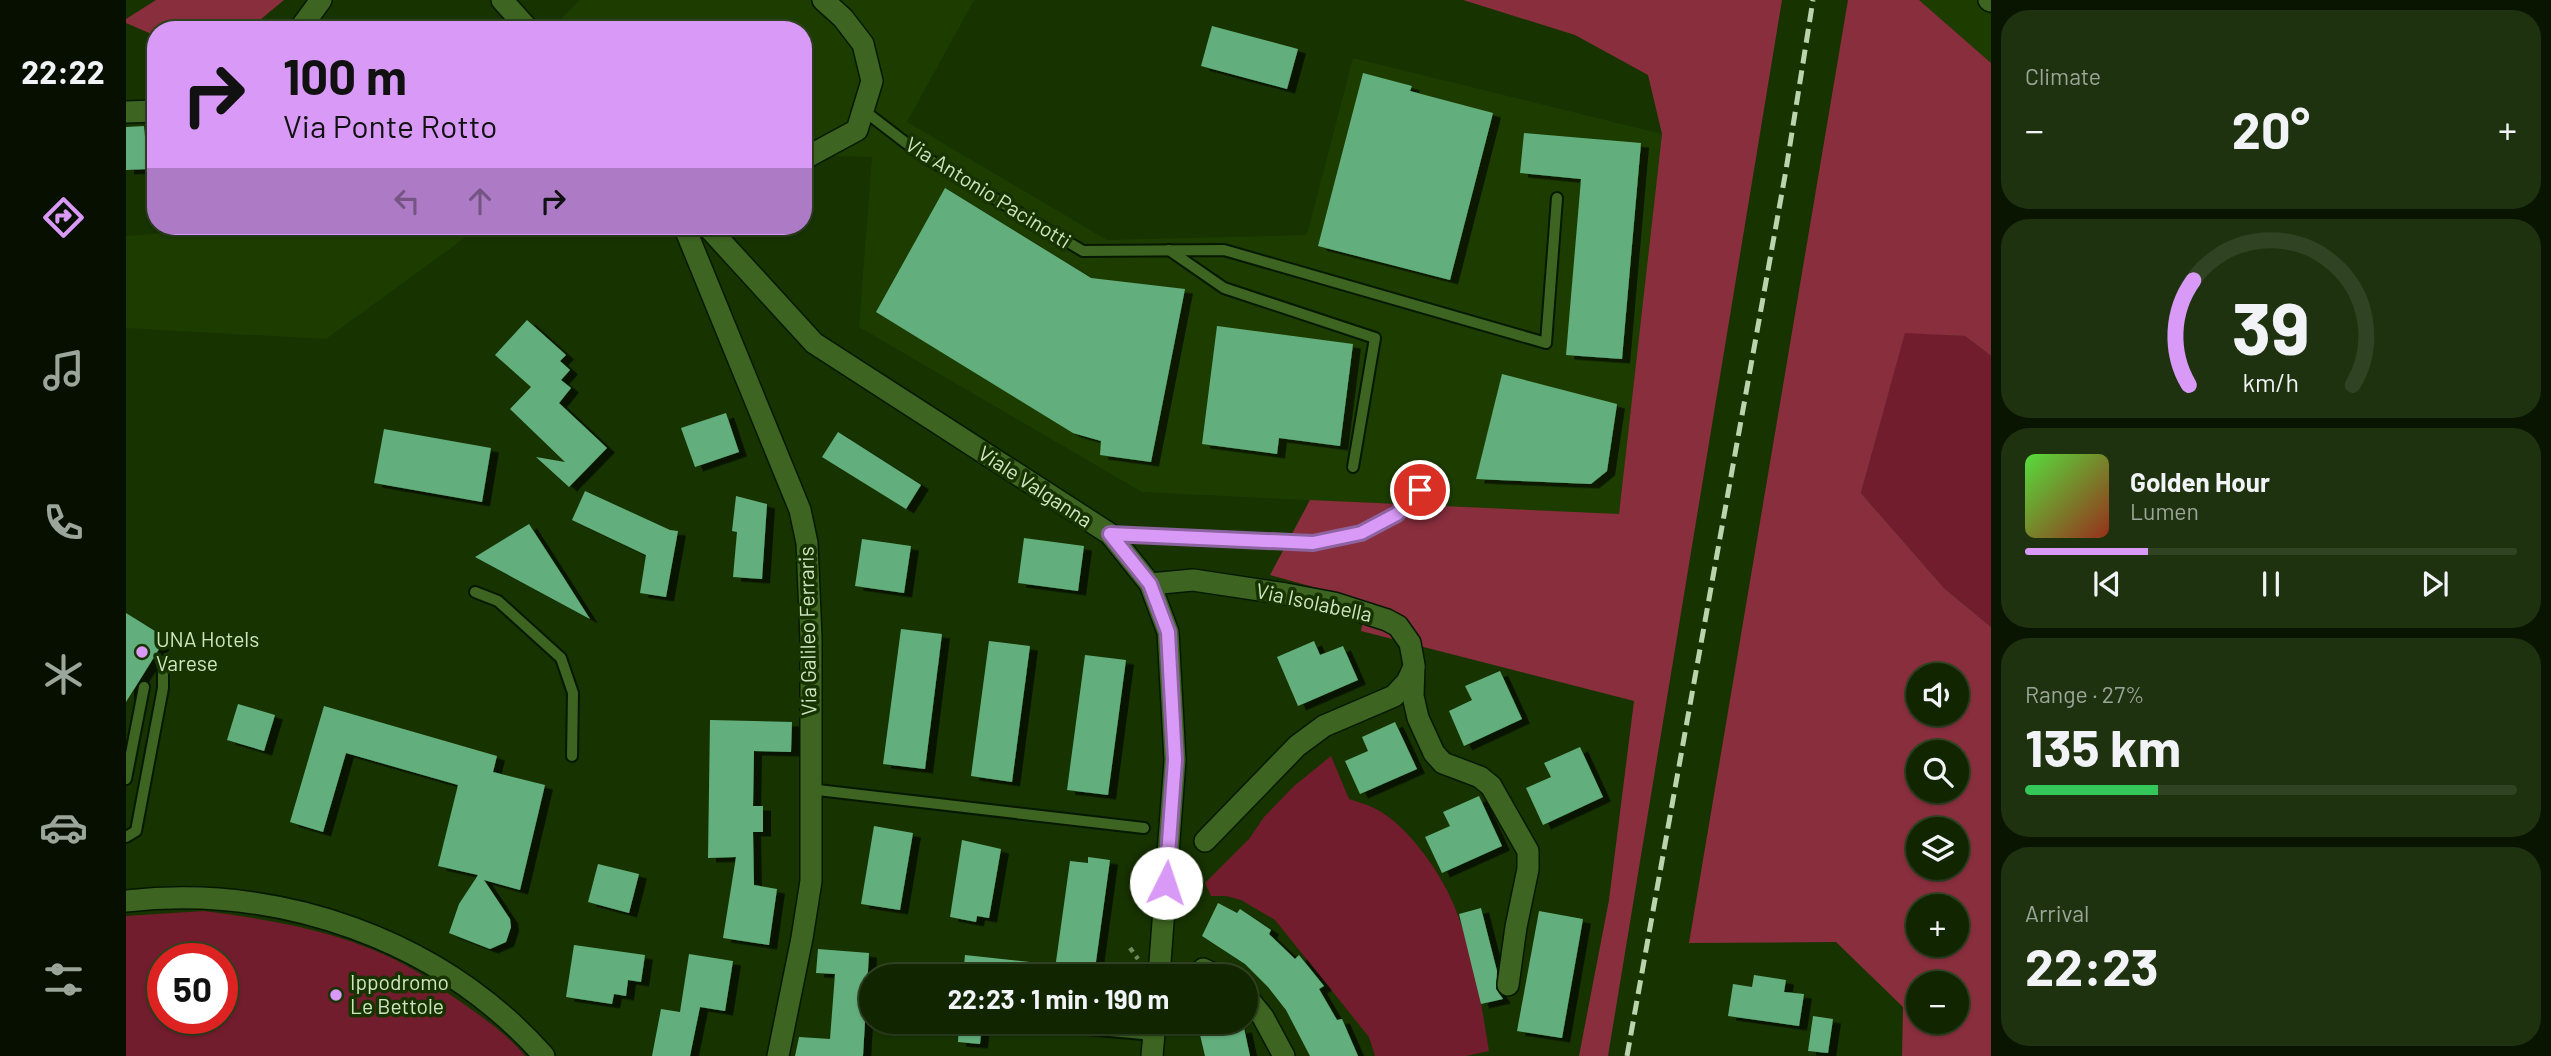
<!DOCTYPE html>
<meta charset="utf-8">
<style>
:root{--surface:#112600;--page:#1e320f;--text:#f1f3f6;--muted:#9ca599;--line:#304322;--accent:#d99af7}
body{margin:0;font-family:Barlow,sans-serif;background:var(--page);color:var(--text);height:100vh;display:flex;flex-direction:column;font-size:26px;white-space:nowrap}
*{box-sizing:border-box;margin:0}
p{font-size:23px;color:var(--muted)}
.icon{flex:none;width:38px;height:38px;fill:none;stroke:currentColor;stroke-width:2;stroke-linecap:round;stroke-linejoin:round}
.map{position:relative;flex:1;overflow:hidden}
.side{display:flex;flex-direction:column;gap:10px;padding:10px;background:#091500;width:560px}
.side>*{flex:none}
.banner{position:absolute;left:21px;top:21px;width:665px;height:214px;border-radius:28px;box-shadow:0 2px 5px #0004,0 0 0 2px var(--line);background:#d99af7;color:#111;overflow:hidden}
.buttons{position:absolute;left:1780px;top:663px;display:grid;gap:14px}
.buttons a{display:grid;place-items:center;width:63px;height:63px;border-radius:50%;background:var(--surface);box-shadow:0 2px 5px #0004,0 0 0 2px var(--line);font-size:35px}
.speed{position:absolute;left:21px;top:943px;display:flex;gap:14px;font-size:35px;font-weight:700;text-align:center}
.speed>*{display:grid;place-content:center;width:91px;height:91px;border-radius:50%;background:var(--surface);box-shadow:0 2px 5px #0004,0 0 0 2px var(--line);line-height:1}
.speed .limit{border:10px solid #d22;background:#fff;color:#111}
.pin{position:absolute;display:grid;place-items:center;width:60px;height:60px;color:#fff;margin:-30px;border:4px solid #fff;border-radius:50%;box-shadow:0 2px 7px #0007}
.me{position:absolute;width:77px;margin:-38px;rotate:4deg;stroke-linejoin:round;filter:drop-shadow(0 0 5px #0008)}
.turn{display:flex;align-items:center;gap:24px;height:147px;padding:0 21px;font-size:32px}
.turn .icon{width:91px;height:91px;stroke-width:2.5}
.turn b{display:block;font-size:49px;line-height:60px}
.lanes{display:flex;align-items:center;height:66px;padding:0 21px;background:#0003;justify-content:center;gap:35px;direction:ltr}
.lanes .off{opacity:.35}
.big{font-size:52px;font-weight:700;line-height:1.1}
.side .card{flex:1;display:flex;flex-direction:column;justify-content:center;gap:10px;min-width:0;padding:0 24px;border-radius:28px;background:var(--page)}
.side .dial{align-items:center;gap:0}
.dial svg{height:182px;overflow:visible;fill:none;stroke:var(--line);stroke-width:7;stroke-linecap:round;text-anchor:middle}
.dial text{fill:var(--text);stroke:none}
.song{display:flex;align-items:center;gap:21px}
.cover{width:84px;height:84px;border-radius:10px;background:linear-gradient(135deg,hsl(110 70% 55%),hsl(10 70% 35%))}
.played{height:7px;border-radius:4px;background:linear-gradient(90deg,var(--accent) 25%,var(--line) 25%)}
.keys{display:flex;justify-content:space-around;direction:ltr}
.heat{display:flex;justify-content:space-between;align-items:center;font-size:38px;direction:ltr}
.charge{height:10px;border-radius:5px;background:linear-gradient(90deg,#34c759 27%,var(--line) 0)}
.trip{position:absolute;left:733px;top:964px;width:399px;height:70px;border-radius:35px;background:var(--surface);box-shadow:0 2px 5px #0004,0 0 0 2px var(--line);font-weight:700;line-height:70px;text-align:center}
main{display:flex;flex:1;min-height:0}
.dock{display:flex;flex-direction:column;width:126px;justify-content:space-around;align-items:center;background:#070f00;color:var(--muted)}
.dock .icon{width:49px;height:49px}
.dock .current{color:var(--accent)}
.dock b{font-size:32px;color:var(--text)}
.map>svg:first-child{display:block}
.built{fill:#1d3d00}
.green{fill:#721d2d;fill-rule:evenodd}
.forest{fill:#882e3d;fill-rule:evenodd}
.building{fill:#62af7d;filter:url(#shadow)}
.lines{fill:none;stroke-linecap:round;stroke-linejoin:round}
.lane-casing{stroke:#061900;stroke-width:14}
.street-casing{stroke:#061900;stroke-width:24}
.secondary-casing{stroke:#061900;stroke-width:24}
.path{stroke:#6f895d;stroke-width:4.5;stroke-dasharray:5 5;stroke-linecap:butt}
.lane{stroke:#3d6420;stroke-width:10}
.street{stroke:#3d6420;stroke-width:21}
.secondary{stroke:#3d6420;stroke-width:21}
.rail{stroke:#bcd4ae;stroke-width:5;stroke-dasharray:14 7;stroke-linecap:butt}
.route-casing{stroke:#8d64a1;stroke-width:18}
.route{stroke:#d99af7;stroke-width:12}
.poi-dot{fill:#d99af7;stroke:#173300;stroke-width:2.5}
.labels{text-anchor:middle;stroke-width:7;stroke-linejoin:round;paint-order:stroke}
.street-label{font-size:21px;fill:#cfe6c2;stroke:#173300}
.poi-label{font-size:21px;fill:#cfe6c2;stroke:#173300;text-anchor:start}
</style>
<main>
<nav class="dock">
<b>22:22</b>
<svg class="icon current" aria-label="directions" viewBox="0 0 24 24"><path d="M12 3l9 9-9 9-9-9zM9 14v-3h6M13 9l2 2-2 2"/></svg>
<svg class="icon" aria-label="music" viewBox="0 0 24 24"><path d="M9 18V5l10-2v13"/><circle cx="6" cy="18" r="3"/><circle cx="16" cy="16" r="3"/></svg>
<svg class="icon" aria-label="phone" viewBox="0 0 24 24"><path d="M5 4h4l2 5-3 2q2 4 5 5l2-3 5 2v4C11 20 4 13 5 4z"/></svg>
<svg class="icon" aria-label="climate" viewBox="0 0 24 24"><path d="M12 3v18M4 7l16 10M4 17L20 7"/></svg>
<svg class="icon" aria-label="car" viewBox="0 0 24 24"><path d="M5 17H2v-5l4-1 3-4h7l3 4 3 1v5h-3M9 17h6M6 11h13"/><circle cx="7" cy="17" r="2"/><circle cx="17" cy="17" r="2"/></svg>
<svg class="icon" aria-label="filters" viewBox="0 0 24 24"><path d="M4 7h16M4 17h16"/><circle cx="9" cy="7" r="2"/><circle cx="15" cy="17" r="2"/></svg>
</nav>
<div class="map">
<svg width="1865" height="1056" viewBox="0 0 1865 1056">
<defs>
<filter id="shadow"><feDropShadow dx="8" dy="4.5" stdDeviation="0" flood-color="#0009"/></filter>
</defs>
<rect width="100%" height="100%" fill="#173300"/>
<g class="built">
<polygon points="454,0 848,0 781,122 981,240 1181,235 1227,58 1536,134 1493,515 1016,492 733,327 746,157 677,155 677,30 425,30"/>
<polygon points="1793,0 1865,0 1865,63"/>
<polygon points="63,226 355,226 200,339 0,328 0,236 63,231"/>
</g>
<g class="green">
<polygon points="1779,332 1839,336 1865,356 1865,627 1818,588 1735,493"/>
<path d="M1205,756L1223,799C1231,802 1240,804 1248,808C1285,826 1322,883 1334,921C1349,962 1356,1008 1363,1051L1340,1056H1249L1243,1037L1149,920L1115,900L1100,896H1085L1079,883L1123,839L1138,817L1168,786Z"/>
<path d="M78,911C155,921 232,934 298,976C309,983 318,991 329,998C353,1015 381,1033 399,1056H0V916ZM37,959H96V1018H37Z"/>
</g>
<g class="forest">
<polygon points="30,0 158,0 122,30 30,30 30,36 0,23 0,19"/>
<polygon points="1337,0 1656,0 1482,1056 1453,1056 1483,900 1508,701 1235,631 1241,602 1144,575 1184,500 1493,514 1536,134 1522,75 1449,35"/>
<path d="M1722,0H1793L1865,63V356L1839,336L1779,333L1735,493L1818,588L1865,627V1056H1776L1777,1007L1710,942L1563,943ZM1792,676H1830V714H1792ZM1792,752H1830V791H1792ZM1792,830H1830V868H1792ZM1792,906H1830V945H1792ZM1792,984H1830V1022H1792Z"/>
</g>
<g class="building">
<polygon points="1086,26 1172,49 1161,89 1075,66"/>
<polygon points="1237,73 1286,86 1284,91 1367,113 1324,280 1192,246"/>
<polygon points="18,126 22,169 0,170 0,127"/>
<polygon points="1398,133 1515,143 1496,359 1440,355 1455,179 1394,173"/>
<polygon points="819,188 965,278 1059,289 1025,462 974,455 975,441 947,433 750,312"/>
<polygon points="401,320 440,355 434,361 444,370 435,380 445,388 433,403 481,448 443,487 410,457 439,462 384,409 405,387 369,355"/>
<polygon points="1091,326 1227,344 1214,446 1153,438 1151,454 1076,444"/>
<polygon points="1376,374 1491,404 1481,471 1465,484 1350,479"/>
<polygon points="600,413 613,452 569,467 555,428"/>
<polygon points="258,429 365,448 356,502 248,483"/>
<polygon points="712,432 795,485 780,509 696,457"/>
<polygon points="459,491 544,530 552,531 540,597 514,593 520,555 446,520"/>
<polygon points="610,496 641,504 636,579 607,577 611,532 606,531"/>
<polygon points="403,524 436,575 464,619 349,557"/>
<polygon points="898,538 958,546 952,591 892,583"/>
<polygon points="736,539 785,546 778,593 729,586"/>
<polygon points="0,613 40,638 0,702"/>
<polygon points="775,629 816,634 799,769 757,764"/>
<polygon points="863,641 904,646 886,782 845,776"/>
<polygon points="1188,641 1194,655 1217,646 1232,680 1172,706 1151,657"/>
<polygon points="959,655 1000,660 982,795 941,790"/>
<polygon points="1374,671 1396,719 1338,746 1323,711 1346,700 1339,686"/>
<polygon points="112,704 149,715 138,751 101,740"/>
<polygon points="198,706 371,756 367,772 419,785 394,890 358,880 384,919 385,927 380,942 364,949 323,933 333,904 352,875 312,866 332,785 220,753 197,832 164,822"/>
<polygon points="584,720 666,722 665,752 628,751 627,806 637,806 637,832 627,832 628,885 651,889 643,945 597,938 610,857 582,858"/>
<polygon points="1269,722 1291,769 1234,794 1219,761 1242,751 1236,737"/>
<polygon points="1454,747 1477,797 1417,825 1400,788 1425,777 1418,763"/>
<polygon points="1353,796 1376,846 1316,873 1299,837 1324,826 1317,812"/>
<polygon points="748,826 787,833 774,910 735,904"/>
<polygon points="836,840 875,849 863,918 851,916 850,922 824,917"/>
<polygon points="962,857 984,860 968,976 928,976 944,861 962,863"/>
<polygon points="472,864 513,874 503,913 462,902"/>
<polygon points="1092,903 1111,913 1114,909 1145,930 1143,934 1169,959 1173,955 1198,986 1193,989 1211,1020 1216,1019 1232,1056 1184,1056 1160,1010 1142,987 1119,964 1076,936"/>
<polygon points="1355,908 1371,971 1370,989 1377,999 1355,1004 1333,914"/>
<polygon points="1413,911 1457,919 1436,1038 1391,1031"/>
<polygon points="448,945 519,955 515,982 502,980 500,996 488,994 486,1004 440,997"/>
<polygon points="692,949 743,953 737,1056 669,1056 673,1037 704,1039 709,974 690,973"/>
<polygon points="563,954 607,961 599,1011 574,1007 564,1056 526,1056 535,1009 554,1012"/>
<polygon points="839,955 913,963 912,976 837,976"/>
<polygon points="1628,975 1660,980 1658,992 1678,994 1673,1026 1602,1016 1607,984 1626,987"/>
<polygon points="1687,1016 1707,1019 1702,1053 1682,1051"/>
<polygon points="833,1022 856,1022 854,1044 832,1042"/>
<polygon points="1071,1022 1111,1022 1112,1029 1118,1028 1124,1056 1079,1056"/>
</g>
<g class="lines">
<defs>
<g id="lane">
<polyline points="737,110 797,156 957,251 1098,250 1420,343 1431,198"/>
<polyline points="1043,250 1098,288 1249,338 1227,467"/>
<polyline points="986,534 1187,543 1235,533 1271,514 1294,490"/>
<polyline points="349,592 372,601 435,658 447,693 446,756"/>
<polyline points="0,779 18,687"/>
<polyline points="683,789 1018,828"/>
<polyline points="0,837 10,831 37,688 37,661"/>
<polyline points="928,1026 1028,1035"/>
</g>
<g id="street">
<polyline points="1863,0 1865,1"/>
<polyline points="173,30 195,0"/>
<polyline points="0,112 30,111"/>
<polyline points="677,157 683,156 731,130 746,81 737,44 717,18 697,0"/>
<polyline points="558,226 674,510 681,543 685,638 685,881 676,938 652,1056"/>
<polyline points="1024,584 1067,580 1160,594 1208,603 1261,620 1272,626 1284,643 1288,665 1287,696 1292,718 1308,753 1317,763 1354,777 1365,786 1402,851 1402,869 1390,927 1382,985"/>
<polyline points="1079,841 1171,746 1198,726 1268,696 1281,682 1288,667"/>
<path d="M0,901C154,884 314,939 418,1056"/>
<polyline points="1077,969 1092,976"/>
<polyline points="1120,996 1137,1017 1158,1056"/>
</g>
<g id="secondary">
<polyline points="376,0 403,30"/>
<polyline points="581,226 688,343 984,534 1024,584 1042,632 1049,760 1033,976"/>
<polyline points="1026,1056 1029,1022"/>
</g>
</defs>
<use href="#lane" class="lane-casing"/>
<use href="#street" class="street-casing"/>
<use href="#secondary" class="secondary-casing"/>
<polyline class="path" points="1004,948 1012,959"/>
<use href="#lane" class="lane"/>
<use href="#street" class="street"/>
<use href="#secondary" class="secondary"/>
<polyline class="rail" points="1501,1056 1660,170 1687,0"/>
</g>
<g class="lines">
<defs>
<polyline id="route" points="1040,883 1049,760 1042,632 1024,584 984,534 1187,543 1235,533 1271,514 1294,490"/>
</defs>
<use href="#route" class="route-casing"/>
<use href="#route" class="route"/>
</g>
<g class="poi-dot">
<circle cx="16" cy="652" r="7"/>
<circle cx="210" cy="995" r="7"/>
</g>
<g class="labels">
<g class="street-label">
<text transform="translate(862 193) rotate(32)" y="7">Via Antonio Pacinotti</text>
<text transform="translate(909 487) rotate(33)" y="7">Viale Valganna</text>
<text transform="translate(1188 603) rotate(12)" y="7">Via Isolabella</text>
<text transform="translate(682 631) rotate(-91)" y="7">Via Galileo Ferraris</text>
</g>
<g class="poi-label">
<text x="30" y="647">UNA Hotels<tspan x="30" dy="24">Varese</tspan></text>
<text x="224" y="990">Ippodromo<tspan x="224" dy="24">Le Bettole</tspan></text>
</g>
</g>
</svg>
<div class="buttons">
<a><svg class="icon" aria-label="sound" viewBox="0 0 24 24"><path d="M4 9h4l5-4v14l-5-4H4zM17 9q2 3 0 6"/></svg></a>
<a><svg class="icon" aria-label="search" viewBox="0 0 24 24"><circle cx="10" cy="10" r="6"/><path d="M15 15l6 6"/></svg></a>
<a><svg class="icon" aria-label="layers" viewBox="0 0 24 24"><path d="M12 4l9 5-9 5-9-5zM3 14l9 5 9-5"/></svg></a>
<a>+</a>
<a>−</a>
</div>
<div class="speed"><div class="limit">50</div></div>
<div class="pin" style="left:1294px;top:490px;background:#d93025"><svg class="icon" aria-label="arrive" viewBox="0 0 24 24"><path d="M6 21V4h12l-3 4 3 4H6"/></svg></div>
<svg class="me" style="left:1040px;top:883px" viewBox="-20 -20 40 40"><circle r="19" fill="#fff"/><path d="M0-13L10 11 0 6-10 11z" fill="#d99af7"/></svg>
<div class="trip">22:23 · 1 min · 190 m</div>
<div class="banner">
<div class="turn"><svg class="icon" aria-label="right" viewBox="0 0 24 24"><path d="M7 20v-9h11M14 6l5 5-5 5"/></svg><div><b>100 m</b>Via Ponte Rotto</div></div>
<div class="lanes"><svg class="icon off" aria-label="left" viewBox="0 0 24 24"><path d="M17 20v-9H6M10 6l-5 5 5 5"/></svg><svg class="icon off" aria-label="ahead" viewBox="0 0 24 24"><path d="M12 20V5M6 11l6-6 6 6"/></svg><svg class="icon" aria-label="right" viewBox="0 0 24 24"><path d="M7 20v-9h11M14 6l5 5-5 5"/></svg></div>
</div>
</div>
<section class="side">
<div class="card"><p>Climate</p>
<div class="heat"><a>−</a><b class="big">20°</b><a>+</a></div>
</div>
<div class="card dial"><svg viewBox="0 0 100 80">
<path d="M14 69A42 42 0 1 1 86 69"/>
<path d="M14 69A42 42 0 0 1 16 23" stroke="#d99af7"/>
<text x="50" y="56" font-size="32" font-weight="700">39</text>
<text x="50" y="72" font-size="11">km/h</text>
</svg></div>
<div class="card">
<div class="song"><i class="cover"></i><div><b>Golden Hour</b><p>Lumen</p></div></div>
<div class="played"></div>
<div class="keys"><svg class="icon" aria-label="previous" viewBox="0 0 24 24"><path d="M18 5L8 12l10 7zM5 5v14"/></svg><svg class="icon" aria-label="pause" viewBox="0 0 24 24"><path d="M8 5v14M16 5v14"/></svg><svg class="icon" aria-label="next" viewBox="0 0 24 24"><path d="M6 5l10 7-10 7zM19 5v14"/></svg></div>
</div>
<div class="card"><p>Range · 27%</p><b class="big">135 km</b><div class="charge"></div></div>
<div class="card"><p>Arrival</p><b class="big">22:23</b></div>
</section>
</main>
